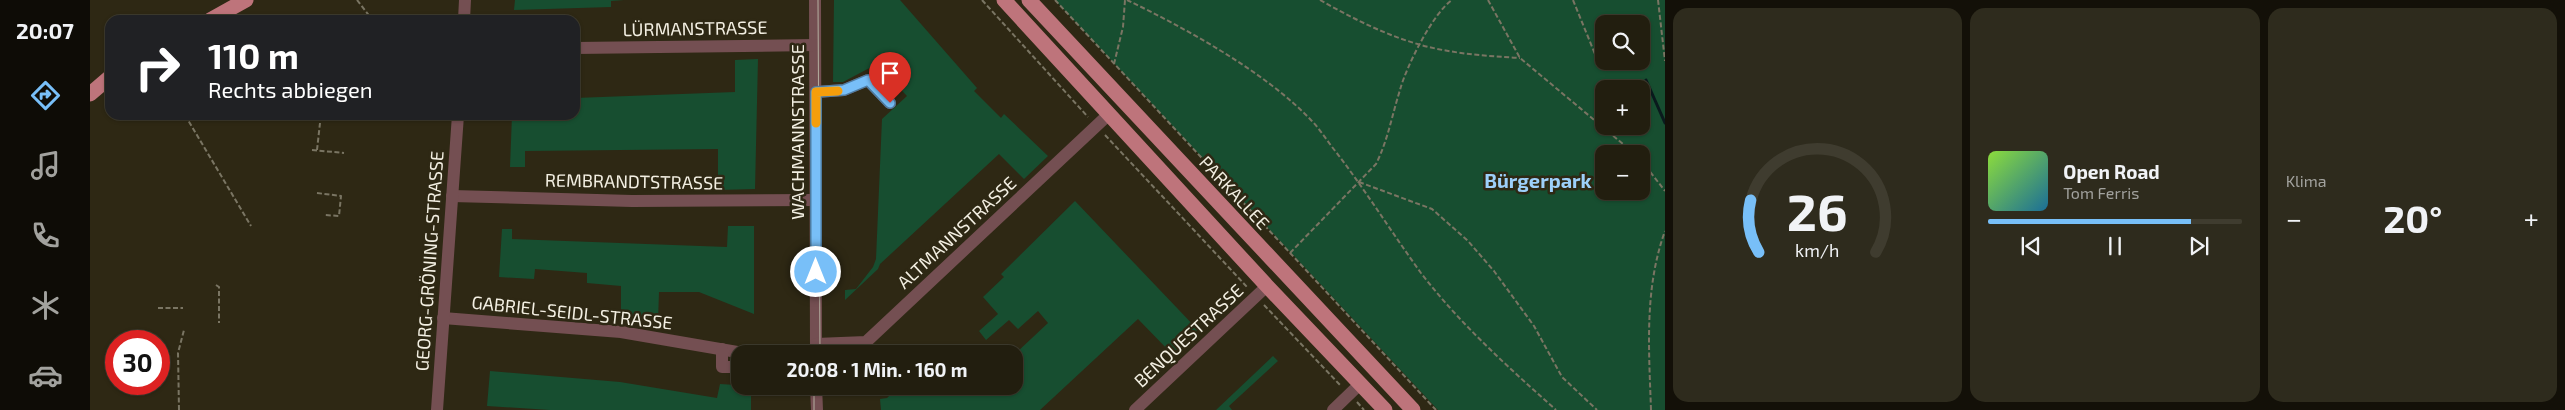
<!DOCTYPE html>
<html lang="de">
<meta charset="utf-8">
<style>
:root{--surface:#221e0f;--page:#2e2b1d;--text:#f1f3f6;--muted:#a2a29e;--line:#3f3c2f;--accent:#78bff8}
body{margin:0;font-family:"Exo 2",sans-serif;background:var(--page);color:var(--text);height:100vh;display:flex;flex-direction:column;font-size:19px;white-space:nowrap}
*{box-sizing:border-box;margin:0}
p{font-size:16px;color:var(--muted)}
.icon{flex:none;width:28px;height:28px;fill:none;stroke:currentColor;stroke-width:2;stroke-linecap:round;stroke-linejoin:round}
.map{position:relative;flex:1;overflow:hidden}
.panel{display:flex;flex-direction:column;gap:8px;padding:8px;background:#131008;width:900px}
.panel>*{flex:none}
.guide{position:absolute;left:15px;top:15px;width:475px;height:105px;border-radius:15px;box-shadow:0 1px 4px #0004,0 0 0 1px var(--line);background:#202124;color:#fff;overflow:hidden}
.fabs{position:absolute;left:1505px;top:15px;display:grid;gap:10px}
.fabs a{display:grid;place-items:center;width:55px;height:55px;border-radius:10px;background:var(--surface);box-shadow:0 1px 4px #0004,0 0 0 1px var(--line);font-size:25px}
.speed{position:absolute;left:15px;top:330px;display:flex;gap:10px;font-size:25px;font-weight:700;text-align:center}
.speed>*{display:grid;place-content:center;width:65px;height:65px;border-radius:50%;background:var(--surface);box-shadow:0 1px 4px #0004,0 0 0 1px var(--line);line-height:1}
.speed .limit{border:8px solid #d22;background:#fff;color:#111}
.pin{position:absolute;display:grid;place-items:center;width:42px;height:42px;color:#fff;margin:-51px -21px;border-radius:50% 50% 50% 0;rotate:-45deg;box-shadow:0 0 5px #0007}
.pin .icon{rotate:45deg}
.me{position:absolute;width:55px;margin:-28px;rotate:0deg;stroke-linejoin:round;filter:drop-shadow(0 0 4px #0008)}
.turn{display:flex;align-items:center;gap:18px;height:105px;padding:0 20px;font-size:22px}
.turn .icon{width:65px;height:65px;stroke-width:2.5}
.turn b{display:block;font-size:35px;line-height:42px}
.big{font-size:38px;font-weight:700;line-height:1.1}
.panel .card{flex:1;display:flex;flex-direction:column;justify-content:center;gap:8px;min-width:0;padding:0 18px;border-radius:15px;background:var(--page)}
.panel .dial{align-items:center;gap:0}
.dial svg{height:130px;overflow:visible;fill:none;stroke:var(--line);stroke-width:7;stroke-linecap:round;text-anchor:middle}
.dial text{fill:var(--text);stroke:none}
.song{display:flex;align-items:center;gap:15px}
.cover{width:60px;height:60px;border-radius:8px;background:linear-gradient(135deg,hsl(90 70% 55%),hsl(200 70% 35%))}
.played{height:5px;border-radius:2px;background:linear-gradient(90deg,var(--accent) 80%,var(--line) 80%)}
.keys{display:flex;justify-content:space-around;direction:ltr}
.heat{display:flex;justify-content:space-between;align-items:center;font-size:28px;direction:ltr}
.panel .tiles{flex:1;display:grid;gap:8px;grid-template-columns:repeat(3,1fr)}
.trip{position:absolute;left:641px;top:345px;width:292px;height:50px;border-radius:15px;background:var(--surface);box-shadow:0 1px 4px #0004,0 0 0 1px var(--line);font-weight:700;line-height:50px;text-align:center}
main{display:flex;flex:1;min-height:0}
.tab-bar{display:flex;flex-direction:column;width:90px;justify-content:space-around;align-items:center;background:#0e0c06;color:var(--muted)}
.tab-bar .icon{width:35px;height:35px}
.tab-bar .active{color:var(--accent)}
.tab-bar b{font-size:22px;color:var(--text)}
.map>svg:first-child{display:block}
.green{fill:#174e30;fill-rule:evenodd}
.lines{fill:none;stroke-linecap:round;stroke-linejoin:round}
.stream{stroke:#0a1a1d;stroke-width:3}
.path{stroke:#7a7563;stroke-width:2;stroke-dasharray:5 2.5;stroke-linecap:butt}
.minor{stroke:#744f52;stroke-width:12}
.major{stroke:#be747b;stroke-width:15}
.tram{stroke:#b5b0a1;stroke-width:1}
.route-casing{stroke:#4e7ca1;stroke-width:12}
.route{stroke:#78bff8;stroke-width:9}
.slow{stroke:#f59e0b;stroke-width:9}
.labels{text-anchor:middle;stroke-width:5;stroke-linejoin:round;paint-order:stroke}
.street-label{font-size:18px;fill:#f3efe2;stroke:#2e2814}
.quarter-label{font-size:20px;font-weight:bold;fill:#9dd0fa;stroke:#2e2814}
</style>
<main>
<nav class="tab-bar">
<b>20:07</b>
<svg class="icon active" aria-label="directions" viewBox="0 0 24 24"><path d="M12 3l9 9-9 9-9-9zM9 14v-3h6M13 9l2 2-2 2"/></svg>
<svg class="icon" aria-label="music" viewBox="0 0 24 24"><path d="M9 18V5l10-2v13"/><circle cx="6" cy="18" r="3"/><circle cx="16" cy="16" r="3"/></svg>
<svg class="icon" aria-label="phone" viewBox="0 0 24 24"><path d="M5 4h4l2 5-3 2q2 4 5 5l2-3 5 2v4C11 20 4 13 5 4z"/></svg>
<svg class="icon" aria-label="climate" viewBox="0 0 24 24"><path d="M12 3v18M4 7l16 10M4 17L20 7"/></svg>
<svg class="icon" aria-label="car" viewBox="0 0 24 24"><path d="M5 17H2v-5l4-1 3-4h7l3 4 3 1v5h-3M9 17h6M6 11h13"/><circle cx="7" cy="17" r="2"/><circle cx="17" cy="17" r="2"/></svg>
</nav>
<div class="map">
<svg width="1575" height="410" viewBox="0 0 1575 410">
<rect width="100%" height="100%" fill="#2e2814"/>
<g class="green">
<polygon points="425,0 664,0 534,0 521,1 521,7 424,10"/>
<polygon points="744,0 810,0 887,88 884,91 911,118 914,114 958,156 934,179 909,154 790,264 788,269 755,300 755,290 766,289 783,267 786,259 792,119 817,96 787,64 753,82 743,82"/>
<path d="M965,0H1575V410H1348ZM1514,24H1551V61H1514ZM1514,89H1551V126H1514ZM1514,154H1551V191H1514Z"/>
<polygon points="668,59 665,189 628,190 628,149 435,151 435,167 420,167 422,115 485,115 485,98 645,92 645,60"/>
<polygon points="985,201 1108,330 1082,354 1048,319 950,410 791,410 790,399 797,398 809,386 925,386 925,354 958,323 948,311 928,329 919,320 896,340 889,331 908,314 893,297 914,277 911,274"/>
<polygon points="638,226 664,226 664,314 609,292 569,292 568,321 531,321 531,286 497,283 497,273 445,269 444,279 409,277 412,229 422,229 422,239 637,247"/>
<polygon points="1183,356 1188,361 1139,406 1142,410 1126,410"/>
<polygon points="400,371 530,382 627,398 630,384 661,386 661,410 460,410 397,406"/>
</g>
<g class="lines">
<polyline class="stream" points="1556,80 1575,123"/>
<g class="path">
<polyline points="267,0 281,18"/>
<polyline points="892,0 998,117"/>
<polyline points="965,0 1346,410"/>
<path d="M1037,0C1095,28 1175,72 1220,119C1230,129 1237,141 1246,152C1276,191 1302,233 1331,273C1370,324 1418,367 1466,410"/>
<path d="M1230,0C1262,18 1295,35 1331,45C1364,54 1397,56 1430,58"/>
<polyline points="1398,0 1430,58 1545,154"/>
<polyline points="1483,0 1507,59"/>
<polyline points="1568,0 1575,61"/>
<polyline points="1024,64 1033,27 1035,0"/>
<polyline points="95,115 161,226"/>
<polyline points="1015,135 1158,288"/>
<polyline points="222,150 254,153"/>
<polyline points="227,150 230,123"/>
<polyline points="1551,160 1575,191"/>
<polyline points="1269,182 1342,209 1378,241 1404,271 1444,326 1472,377 1507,410"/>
<polyline points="227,193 251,196 249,216 235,215"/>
<path d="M1200,253L1286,164C1298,140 1302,115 1310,90C1316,67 1343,13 1362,0"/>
<polyline points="126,285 129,287 129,323"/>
<polyline points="1174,305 1251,386"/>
<polyline points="68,308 93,308"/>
<polyline points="1267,402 1274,410"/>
<polyline points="89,410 88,353 94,330"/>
<path d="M1561,410C1559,350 1554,289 1575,231"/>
</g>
<g class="minor">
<polyline points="725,0 726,350"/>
<polyline points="374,20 375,0"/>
<polyline points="485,48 725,45"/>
<polyline points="726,92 754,90 778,80 800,103"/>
<polyline points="362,196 542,201 726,200"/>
<polyline points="353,318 531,332 653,353 726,352"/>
<polyline points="726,344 776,342 1018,115"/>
<polyline points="632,349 632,367 650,367"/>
<polyline points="726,386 727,410"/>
<polyline points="347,410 368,115"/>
<polyline points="1045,410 1177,286"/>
<polyline points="1243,410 1270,384"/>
</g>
<g class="major">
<polyline points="914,0 1177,286 1295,410"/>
<polyline points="939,0 1323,410"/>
<polyline points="120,20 156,0"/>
<polyline points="0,94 20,77"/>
</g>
<g class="tram">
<polyline points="728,0 730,354"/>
<polyline points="724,386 724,410"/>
</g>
</g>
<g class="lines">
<defs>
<polyline id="route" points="726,272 726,92 754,90 778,80 800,103"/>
</defs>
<use href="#route" class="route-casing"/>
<use href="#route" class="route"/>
<polyline class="slow" points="726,123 726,92 748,91"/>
</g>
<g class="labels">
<g class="street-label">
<text transform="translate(605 29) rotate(-1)" y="6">LÜRMANSTRASSE</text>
<text transform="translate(708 132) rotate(-90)" y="6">WACHMANNSTRASSE</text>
<text transform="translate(544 182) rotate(1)" y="6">REMBRANDTSTRASSE</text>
<text transform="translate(1144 193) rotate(47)" y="6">PARKALLEE</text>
<text transform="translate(867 233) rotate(-43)" y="6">ALTMANNSTRASSE</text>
<text transform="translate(340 261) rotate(-86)" y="6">GEORG-GRÖNING-STRASSE</text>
<text transform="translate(482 313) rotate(6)" y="6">GABRIEL-SEIDL-STRASSE</text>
<text transform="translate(1099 336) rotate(-43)" y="6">BENQUESTRASSE</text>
</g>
<g class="quarter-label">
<text x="1448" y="188">Bürgerpark</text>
</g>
</g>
</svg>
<div class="fabs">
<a><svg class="icon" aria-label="search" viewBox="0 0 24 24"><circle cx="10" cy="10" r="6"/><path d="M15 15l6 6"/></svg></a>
<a>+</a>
<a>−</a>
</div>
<div class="speed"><div class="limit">30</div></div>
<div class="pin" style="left:800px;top:103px;background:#d93025"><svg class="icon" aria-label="arrive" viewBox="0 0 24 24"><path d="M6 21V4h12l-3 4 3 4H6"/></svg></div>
<svg class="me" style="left:726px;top:272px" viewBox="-20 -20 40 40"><circle r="17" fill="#78bff8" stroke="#fff" stroke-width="3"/><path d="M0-11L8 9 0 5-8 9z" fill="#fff"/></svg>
<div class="trip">20:08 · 1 Min. · 160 m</div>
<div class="guide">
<div class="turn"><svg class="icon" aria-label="right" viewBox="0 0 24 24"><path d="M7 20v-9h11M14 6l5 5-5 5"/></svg><div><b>110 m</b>Rechts abbiegen</div></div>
</div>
</div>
<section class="panel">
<div class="tiles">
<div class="card dial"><svg viewBox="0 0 100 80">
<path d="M14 69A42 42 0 1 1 86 69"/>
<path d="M14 69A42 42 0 0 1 9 37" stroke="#78bff8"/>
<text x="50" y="56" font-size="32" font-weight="700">26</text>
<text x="50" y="72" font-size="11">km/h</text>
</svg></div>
<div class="card">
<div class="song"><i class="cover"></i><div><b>Open Road</b><p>Tom Ferris</p></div></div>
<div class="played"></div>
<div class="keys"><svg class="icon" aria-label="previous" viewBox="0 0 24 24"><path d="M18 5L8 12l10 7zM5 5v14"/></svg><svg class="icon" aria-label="pause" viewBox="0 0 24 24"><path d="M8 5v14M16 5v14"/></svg><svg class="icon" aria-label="next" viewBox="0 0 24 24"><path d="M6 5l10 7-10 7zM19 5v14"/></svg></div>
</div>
<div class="card"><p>Klima</p>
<div class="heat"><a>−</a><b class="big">20°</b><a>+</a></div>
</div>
</div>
</section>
</main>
